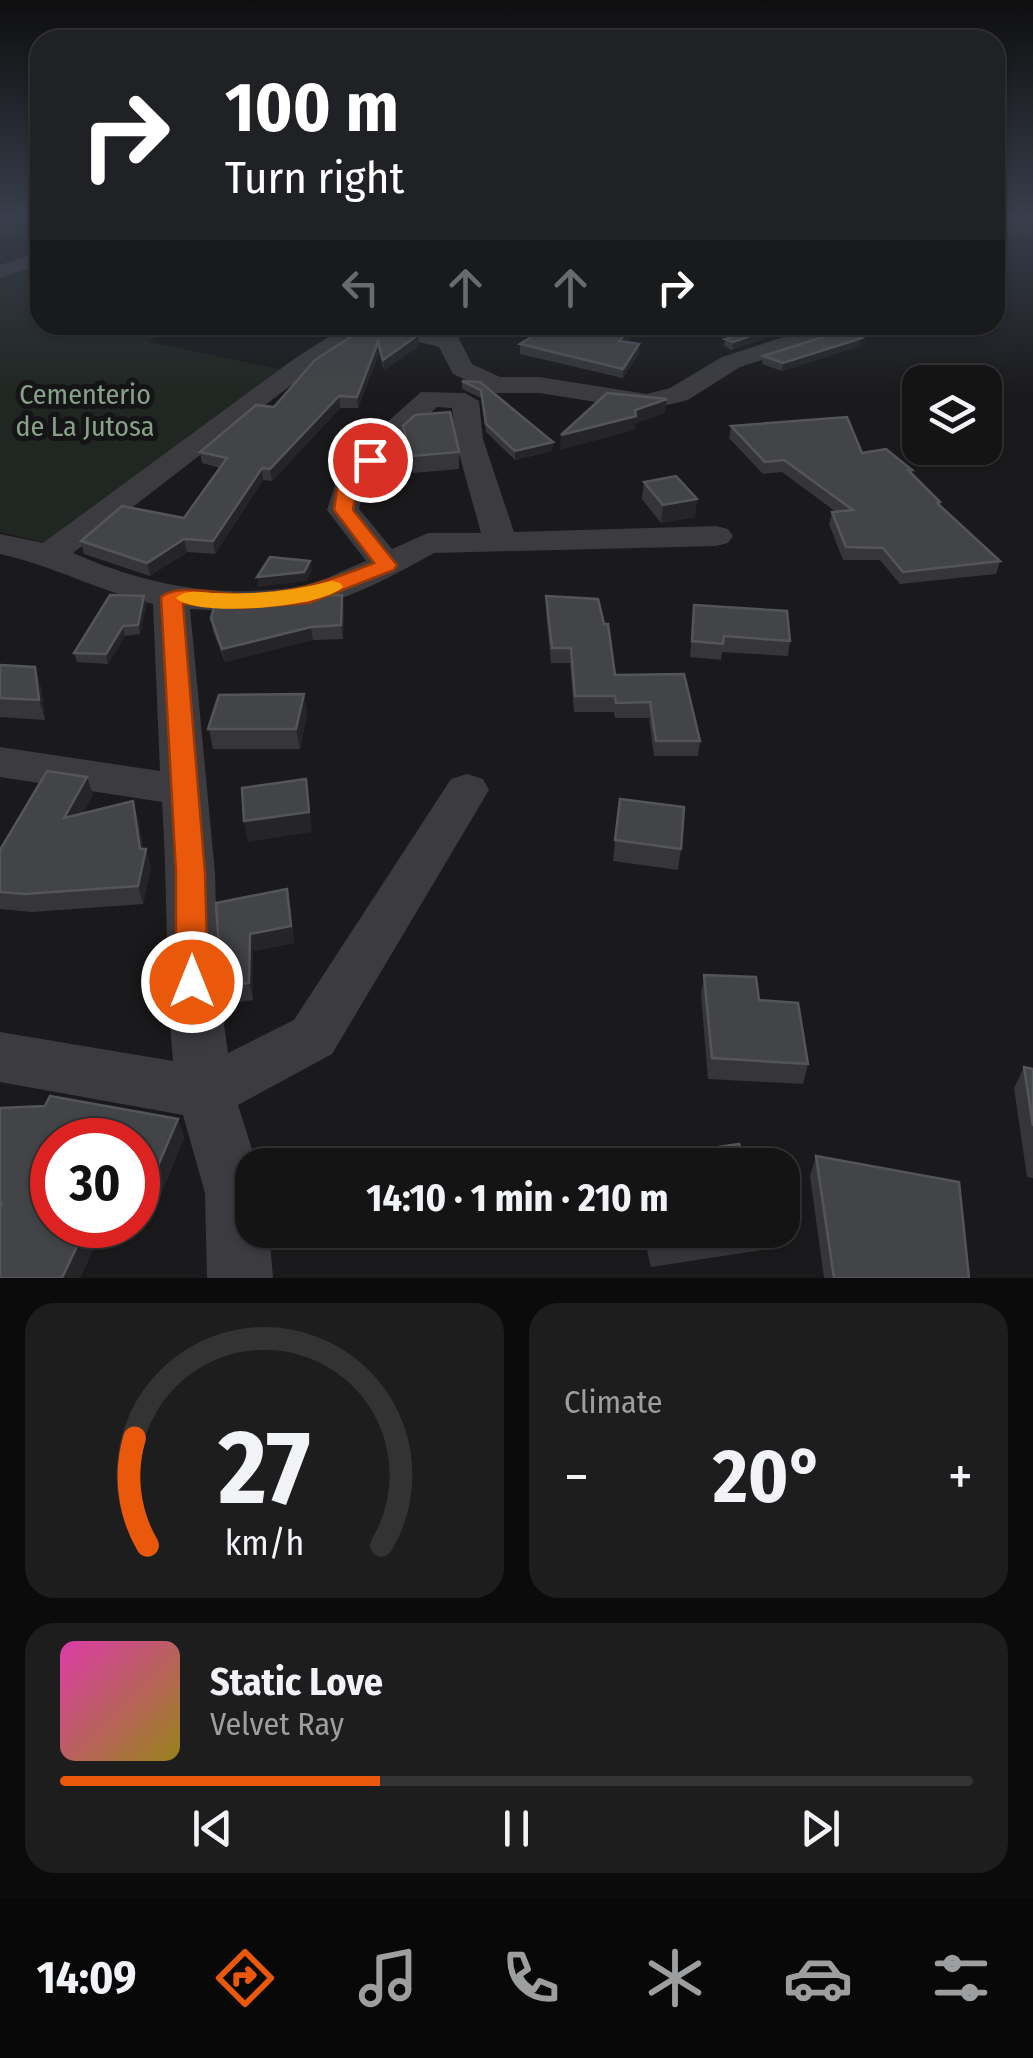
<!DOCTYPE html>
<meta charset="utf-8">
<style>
:root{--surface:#141415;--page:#1d1d1e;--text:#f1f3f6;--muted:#9d9ea0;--line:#333334;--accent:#ea580c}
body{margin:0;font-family:"Fira Sans Condensed",sans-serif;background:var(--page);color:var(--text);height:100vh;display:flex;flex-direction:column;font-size:38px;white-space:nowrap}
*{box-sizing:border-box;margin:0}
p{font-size:32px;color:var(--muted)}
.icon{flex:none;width:55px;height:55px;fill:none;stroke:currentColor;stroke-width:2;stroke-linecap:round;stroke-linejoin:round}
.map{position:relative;height:1278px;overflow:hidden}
.sheet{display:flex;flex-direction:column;gap:25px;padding:25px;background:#0b0b0c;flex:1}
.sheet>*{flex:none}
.banner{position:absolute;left:30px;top:30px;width:975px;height:305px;border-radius:30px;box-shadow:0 2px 8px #0004,0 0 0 2px var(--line);background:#202124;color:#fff;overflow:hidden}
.fabs{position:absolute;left:902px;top:365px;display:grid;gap:20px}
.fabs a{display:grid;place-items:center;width:100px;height:100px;border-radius:20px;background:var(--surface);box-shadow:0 2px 8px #0004,0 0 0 2px var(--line);font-size:50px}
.speed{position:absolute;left:30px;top:1118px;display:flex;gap:20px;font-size:50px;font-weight:700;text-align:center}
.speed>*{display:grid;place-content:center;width:130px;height:130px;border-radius:50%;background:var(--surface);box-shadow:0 2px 8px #0004,0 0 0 2px var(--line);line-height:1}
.speed .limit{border:15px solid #d22;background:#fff;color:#111}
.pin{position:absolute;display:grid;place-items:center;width:85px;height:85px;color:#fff;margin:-42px;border:5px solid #fff;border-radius:50%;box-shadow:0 2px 10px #0007}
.me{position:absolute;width:110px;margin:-55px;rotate:0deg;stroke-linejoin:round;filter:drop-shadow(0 0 8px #0008)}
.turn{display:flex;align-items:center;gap:35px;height:210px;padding:0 30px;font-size:45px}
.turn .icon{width:130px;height:130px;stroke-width:2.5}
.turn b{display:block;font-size:70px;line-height:85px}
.lanes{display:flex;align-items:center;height:95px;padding:0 30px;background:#0003;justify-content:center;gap:50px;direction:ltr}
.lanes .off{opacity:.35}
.big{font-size:75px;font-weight:700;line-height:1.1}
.sheet .card{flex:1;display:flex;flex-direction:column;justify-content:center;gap:15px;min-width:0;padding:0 35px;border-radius:30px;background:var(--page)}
.sheet .dial{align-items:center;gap:0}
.dial svg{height:260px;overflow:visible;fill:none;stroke:var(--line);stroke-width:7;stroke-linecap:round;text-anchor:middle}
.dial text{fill:var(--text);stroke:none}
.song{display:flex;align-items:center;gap:30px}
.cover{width:120px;height:120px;border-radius:15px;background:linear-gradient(135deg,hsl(320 70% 55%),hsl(50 70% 35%))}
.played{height:10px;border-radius:5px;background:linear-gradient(90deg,var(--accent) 35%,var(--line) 35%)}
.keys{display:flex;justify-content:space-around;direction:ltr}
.heat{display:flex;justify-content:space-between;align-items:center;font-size:55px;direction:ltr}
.sheet .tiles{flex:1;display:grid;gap:25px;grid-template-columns:1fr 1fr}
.card:last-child{grid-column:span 2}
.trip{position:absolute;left:235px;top:1148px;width:565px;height:100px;border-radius:30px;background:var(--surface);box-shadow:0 2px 8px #0004,0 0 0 2px var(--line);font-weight:700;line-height:100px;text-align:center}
.menu{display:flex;height:160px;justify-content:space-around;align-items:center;background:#080808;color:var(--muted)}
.menu .icon{width:70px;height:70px}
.menu .selected{color:var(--accent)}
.menu b{font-size:45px;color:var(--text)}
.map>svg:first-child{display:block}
.green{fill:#202621}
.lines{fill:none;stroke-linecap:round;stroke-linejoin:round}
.minor{fill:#3c3c40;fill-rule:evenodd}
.wall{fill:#36363a}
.shaded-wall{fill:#252528}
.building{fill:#434447;stroke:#545559;stroke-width:2.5}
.route{fill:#ea580c;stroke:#983908;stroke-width:2.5}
.slow{fill:#f59e0b}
.labels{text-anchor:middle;stroke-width:10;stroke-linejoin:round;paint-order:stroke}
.far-park-label{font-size:28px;fill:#88a28a;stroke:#151517}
</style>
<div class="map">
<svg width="1033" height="1278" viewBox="0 0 1033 1278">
<rect width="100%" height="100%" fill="#1a1a1c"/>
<polygon class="green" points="40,261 40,325 176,325 148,342 284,370 46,543 0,532 0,275"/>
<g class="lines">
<g class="minor">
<polygon points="40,252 40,265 0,278 0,265"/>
<path d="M347,325H416L458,337L472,364L500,377H539L647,394L670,388L722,357L821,325H857L853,330L740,367L688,400L647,410L539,393H496L453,374L439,347L396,336L357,340L312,369L73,553C145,585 222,600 301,586C323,582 345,569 366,561L327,510L336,482L384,425L421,392L465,393L479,401L483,439L514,532L716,526L728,529L733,536L728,543L716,546L434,553C398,573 355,597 314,606C274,614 230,611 190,609L215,873L218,982L228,1053L294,1020L451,779L467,774L483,779L489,790L332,1054L238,1105L257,1165H252V1230H269L273,1278H207L205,1193L183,1115L0,1082V1032L173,1061C165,975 168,889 162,802L0,777V747L160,771L153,604C99,591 54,566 0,554V534L43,543L294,359ZM437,407L452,408L455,439L481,533H428L392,549L359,509C366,468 408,434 437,407Z"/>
</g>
</g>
<g class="wall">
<polygon points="304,325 341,325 322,336 305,332"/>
<polygon points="540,325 643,325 626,342 639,353 623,378 520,354 520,344 541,331"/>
<polygon points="770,325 732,350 724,346 725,339"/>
<polygon points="418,335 419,346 384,370 379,353 358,408 340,408 272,481 263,480 215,554 187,552 150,576 84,554 81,541 184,518 220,468 202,463 200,452 274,407 315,360"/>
<polygon points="860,346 782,371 762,364 763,356"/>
<polygon points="462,381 480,382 553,442 552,451 515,460 486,432 481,398 462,389"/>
<polygon points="403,426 459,452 459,469 413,473 404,443"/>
<polygon points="731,426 862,453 912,470 911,474 940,502 939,505 1000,561 996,574 900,584 880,560 843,560 829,524 832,512 836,512 782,472 763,474 729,438"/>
<polygon points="644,482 697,499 695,517 661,523 642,499"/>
<polygon points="342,595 344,608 343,639 313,640 225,662 213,631 211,618"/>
<polygon points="144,596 146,606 140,634 125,636 108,664 77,662 74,653"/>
<polygon points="546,596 615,675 700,741 698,756 654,756 649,718 615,718 614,712 574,712 570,663 551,663 546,611"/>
<polygon points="694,605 790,641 788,656 722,652 721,660 690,657"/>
<polygon points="0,665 41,687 45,720 0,717"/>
<polygon points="304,694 307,714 300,749 213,749 209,729"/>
<polygon points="87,777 93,795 82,814 138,819 143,849 146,849 151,867 143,904 32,912 0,909 0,850"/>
<polygon points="615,840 681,849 678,870 613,861"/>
<polygon points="290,906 294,943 253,951 253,1000 225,1004 221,987"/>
<polygon points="704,975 759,1000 808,1064 803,1084 708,1079 701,995"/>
<polygon points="1024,1067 1033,1069 1033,1178 1027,1177 1014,1088"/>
<polygon points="0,1108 178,1119 184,1138 149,1222 138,1220 138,1140 52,1225 104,1225 80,1278 0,1278"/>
<polygon points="816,1156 969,1278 824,1278 810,1176"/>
<polygon points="642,1230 767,1230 762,1250 651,1267"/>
</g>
<g class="shaded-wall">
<polygon points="328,325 341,325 322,336 321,329"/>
<polygon points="634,325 643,325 618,350 619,341"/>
<polygon points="783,325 803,325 732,350 733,342"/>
<polygon points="418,335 419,346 384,370 383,360"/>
<polygon points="862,338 860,346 782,371 783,363"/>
<polygon points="378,342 379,353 358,408 357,397"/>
<polygon points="639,344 639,353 623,378 623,369"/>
<polygon points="339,396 340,408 272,481 270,469"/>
<polygon points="667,399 665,413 635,424 635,430 560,450 561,435"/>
<polygon points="553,442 552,451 515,460 515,451"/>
<polygon points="262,468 263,480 215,554 213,541"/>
<polygon points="697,499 695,517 661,523 663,505"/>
<polygon points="184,539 187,552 150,576 147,563"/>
<polygon points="310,561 312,571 306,581 258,587 257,577"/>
<polygon points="342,595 344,608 343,639 341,625"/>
<polygon points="144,596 146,606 140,634 138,625"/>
<polygon points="123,626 125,636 108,664 106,654"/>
<polygon points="311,627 313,640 225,662 222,649"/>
<polygon points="35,667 41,687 45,720 39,700"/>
<polygon points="304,694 307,714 300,749 296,729"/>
<polygon points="87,777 93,795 70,836 64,818"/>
<polygon points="306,779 312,832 248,842 244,821"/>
<polygon points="133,801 138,819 144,857 146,849 151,867 143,904 138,886"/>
<polygon points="287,889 294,943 253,951 253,1000 249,983 250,934"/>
<polygon points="178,1119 184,1138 149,1222 142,1203"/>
<polygon points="87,1225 104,1225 80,1278 62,1278"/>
</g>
<g class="building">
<polygon points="307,325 328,325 321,329"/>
<polygon points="542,325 634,325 619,341 639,344 623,369 520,344 543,330"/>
<polygon points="770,325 783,325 733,342 725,339"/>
<polygon points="395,329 418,335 383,360 378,342 357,397 339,396 270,469 262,468 213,541 184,539 147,563 81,541 122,506 184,518 227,458 200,452 256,405 274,407 315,360 357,333"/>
<polygon points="845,330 862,338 783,363 763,356"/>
<polygon points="462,381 480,382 553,442 515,451 486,424 481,390"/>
<polygon points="607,393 667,399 635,410 636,416 561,435"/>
<polygon points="450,412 459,452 412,456 403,426 415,415"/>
<polygon points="847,417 862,453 886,449 912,470 908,470 940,502 937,503 1000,561 903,572 883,548 846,547 832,512 853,510 784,460 765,462 731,426"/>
<polygon points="676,476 697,499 663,505 644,482"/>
<polygon points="270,557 310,561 304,572 257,577"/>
<polygon points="110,595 144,596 138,625 123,626 106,654 74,653"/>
<polygon points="342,595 341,625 311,627 222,649 211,618 216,601"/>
<polygon points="546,596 598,599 604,624 608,624 615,675 684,674 700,741 656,741 650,702 616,703 615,696 575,696 571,648 552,648"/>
<polygon points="694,605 787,611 790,641 724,636 723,644 692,641"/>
<polygon points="0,665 35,667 39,700 0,698"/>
<polygon points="304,694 296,729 208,729 219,695"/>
<polygon points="47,771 87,777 64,818 133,801 140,849 146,849 138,886 25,894 0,892 0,850"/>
<polygon points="306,779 309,812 244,821 242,788"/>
<polygon points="620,799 684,807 681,849 615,840"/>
<polygon points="287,889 291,926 250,934 249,983 221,987 216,903"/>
<polygon points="704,975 756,977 759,1000 798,1003 808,1064 712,1058"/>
<polygon points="1024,1067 1033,1069 1033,1126"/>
<polygon points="50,1096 178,1119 142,1203 138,1202 138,1140 52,1140 52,1225 87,1225 62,1278 0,1278 0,1207 2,1203 0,1203 0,1108 45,1106"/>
<polygon points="739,1144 746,1165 634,1165 632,1160"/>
<polygon points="816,1156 959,1182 969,1278 834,1278"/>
<polygon points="650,1230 766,1230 654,1247"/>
</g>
<linearGradient id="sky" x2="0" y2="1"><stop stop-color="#0e0e0f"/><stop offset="0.55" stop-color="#383e4b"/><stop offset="1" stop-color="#383e4b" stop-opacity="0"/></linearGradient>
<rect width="1033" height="396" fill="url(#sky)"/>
<path class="route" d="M370,455L379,460L356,490L353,510L397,565L394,570L309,603L243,608L183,604L205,873L208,982L203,992L192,996L181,992L176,982V873L161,597C176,583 217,594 237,594C288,596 328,581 374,563L334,510L337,489L364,456Z"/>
<path class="slow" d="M332,581L340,583L343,587C322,608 196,618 176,598C186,589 200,592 213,593C255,595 292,591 332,581Z"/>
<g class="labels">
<g class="far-park-label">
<text x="85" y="404">Cementerio<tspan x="85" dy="32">de La Jutosa</tspan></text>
</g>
</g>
</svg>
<div class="fabs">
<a><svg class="icon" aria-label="layers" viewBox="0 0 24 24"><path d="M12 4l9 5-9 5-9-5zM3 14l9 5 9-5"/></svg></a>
</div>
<div class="speed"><div class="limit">30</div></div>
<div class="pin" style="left:370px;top:460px;background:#d93025"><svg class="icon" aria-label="arrive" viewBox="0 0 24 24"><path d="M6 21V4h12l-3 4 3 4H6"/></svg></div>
<svg class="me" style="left:192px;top:982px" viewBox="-20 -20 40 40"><circle r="17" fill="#ea580c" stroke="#fff" stroke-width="3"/><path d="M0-11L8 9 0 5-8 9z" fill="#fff"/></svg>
<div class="trip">14:10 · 1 min · 210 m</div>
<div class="banner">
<div class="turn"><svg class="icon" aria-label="right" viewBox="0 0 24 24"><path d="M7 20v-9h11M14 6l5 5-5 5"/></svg><div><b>100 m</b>Turn right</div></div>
<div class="lanes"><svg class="icon off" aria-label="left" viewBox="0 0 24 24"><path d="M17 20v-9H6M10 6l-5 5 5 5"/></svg><svg class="icon off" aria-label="ahead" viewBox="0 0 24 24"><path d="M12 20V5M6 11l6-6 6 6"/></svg><svg class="icon off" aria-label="ahead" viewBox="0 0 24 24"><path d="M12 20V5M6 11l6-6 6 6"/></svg><svg class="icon" aria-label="right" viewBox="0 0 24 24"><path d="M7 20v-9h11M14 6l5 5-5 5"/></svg></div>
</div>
</div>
<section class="sheet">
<div class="tiles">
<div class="card dial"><svg viewBox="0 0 100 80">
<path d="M14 69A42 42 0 1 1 86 69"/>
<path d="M14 69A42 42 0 0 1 10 36" stroke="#ea580c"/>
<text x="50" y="56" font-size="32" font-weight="700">27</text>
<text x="50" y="72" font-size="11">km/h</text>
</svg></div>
<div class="card"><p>Climate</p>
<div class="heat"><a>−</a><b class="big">20°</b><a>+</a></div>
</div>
<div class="card">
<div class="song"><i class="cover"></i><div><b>Static Love</b><p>Velvet Ray</p></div></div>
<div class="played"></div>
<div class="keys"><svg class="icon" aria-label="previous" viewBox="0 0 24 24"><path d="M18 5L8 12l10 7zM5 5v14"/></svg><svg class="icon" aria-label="pause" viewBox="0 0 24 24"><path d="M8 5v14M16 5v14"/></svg><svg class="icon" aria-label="next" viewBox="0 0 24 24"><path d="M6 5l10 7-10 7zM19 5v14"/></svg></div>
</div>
</div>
</section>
<nav class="menu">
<b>14:09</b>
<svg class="icon selected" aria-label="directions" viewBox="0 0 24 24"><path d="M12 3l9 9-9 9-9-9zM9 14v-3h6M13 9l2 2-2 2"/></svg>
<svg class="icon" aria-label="music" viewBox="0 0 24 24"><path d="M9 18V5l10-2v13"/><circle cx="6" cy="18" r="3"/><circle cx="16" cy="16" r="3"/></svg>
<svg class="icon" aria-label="phone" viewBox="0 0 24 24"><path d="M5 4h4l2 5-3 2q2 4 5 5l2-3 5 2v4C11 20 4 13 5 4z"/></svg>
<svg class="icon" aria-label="climate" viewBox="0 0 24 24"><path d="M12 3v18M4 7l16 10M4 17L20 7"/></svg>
<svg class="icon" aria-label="car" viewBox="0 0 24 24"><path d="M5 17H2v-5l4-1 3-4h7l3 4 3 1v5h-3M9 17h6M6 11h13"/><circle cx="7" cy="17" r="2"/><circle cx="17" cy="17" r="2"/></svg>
<svg class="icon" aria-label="filters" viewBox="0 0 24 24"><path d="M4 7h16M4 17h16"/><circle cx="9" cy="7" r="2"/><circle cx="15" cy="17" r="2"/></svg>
</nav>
